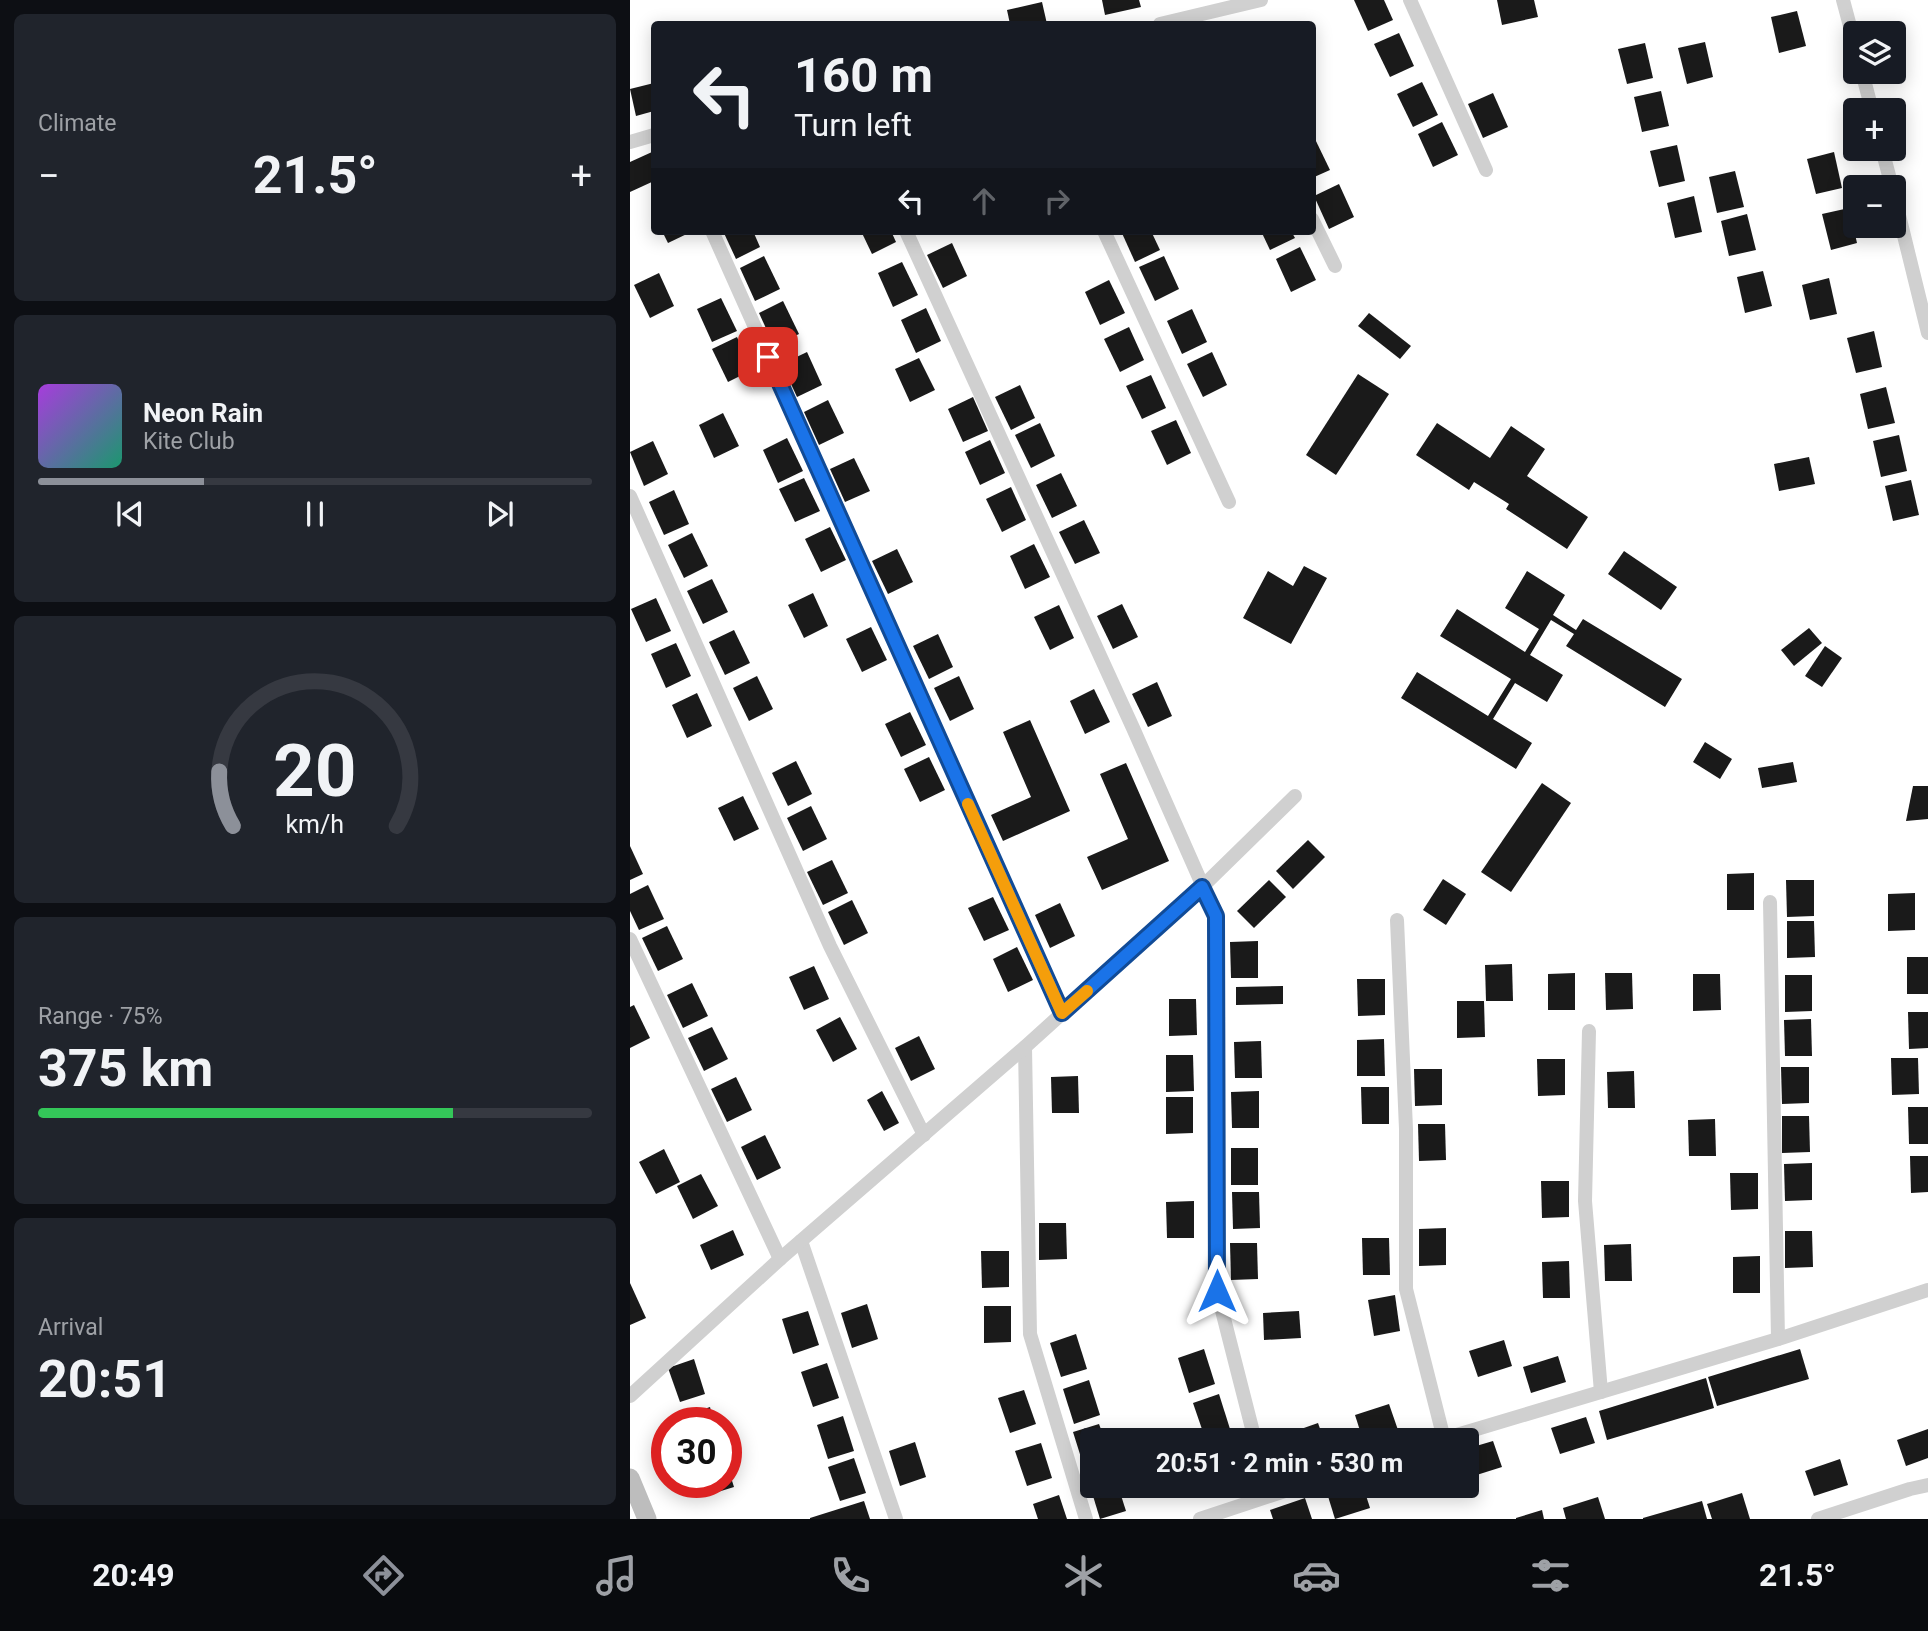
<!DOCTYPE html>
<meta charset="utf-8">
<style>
:root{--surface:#171b24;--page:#20242c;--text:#f1f3f6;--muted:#9ea1a6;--line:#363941;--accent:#8c9099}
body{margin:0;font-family:Roboto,sans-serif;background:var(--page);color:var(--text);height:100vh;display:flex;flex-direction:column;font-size:26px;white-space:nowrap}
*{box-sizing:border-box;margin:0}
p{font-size:23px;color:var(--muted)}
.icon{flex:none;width:38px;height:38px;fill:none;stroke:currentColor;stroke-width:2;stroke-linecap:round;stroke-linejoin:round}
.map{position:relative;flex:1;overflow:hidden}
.details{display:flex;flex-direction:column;gap:14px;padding:14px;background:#0d0f14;width:630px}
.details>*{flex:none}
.banner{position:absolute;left:21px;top:21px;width:665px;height:214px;border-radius:7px;box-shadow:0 4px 18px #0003;background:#171b24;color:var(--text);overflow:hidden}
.tools{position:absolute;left:1213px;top:21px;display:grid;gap:14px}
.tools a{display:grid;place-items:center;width:63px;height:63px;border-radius:7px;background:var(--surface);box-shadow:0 4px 18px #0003;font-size:35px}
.speed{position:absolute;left:21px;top:1407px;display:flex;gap:14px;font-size:35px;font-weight:700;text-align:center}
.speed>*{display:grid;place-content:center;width:91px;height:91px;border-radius:50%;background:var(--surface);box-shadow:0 4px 18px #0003;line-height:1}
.speed .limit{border:10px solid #d22;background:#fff;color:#111}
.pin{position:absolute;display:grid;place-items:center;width:60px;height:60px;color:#fff;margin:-30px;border-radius:14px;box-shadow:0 4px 10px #0006}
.me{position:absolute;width:77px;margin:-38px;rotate:0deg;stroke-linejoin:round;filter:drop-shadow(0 0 5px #0008)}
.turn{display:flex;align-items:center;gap:24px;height:147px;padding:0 28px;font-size:32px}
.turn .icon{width:91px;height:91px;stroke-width:2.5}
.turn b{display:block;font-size:49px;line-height:60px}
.lanes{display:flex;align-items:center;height:66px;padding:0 28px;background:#0003;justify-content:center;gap:35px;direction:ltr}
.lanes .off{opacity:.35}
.big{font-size:52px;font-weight:700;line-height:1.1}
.details .card{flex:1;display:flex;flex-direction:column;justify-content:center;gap:10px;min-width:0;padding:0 24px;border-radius:10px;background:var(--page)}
.details .dial{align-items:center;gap:0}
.dial svg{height:182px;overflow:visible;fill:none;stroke:var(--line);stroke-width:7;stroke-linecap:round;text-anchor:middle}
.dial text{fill:var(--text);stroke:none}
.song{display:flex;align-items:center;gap:21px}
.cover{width:84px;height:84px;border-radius:10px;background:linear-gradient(135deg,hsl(280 70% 55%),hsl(160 70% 35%))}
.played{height:7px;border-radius:4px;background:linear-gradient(90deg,var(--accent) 30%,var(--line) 30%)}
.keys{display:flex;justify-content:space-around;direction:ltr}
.heat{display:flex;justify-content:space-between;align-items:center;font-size:38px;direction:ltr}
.charge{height:10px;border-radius:5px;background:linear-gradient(90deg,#34c759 75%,var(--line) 0)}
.trip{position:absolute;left:450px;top:1428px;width:399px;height:70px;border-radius:7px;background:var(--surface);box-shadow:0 4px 18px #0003;font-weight:700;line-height:70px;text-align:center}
.tab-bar{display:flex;height:112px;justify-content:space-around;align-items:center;background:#090b0e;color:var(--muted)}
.tab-bar .icon{width:49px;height:49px}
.tab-bar .active{color:var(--accent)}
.tab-bar b{font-size:32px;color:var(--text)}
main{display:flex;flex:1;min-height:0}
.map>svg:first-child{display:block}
.building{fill:#1a1a1a}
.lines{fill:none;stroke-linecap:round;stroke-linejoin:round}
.street{stroke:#d0d0d0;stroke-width:14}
.secondary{stroke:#bdbdbd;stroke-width:19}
.route-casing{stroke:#114b97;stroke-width:18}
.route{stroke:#1a73e8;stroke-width:12}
.slow{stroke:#f59e0b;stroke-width:12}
</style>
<main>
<section class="details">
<div class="card"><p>Climate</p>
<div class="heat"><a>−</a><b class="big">21.5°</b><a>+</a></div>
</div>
<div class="card">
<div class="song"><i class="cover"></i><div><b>Neon Rain</b><p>Kite Club</p></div></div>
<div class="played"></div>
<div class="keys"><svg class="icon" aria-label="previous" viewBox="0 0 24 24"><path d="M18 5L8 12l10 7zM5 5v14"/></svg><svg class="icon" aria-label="pause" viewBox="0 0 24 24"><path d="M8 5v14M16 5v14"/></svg><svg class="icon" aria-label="next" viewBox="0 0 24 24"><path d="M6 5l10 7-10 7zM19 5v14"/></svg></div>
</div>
<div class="card dial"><svg viewBox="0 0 100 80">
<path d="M14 69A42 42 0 1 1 86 69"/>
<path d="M14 69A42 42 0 0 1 8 45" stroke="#8c9099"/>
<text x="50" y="56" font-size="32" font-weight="700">20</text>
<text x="50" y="72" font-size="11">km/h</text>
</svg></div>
<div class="card"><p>Range · 75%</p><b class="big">375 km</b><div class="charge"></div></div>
<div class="card"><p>Arrival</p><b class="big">20:51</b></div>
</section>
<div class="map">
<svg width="1298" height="1519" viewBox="0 0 1298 1519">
<rect width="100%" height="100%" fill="#fff"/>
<g class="building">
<polygon points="472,0 509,0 511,7 475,15"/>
<polygon points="724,0 754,0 763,20 738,31"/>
<polygon points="867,0 904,0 908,17 872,25"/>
<polygon points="412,2 417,24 380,24 377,10"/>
<polygon points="1167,11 1176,46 1149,53 1141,17"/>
<polygon points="769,33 784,66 760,77 744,44"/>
<polygon points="1075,42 1083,77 1057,84 1048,48"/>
<polygon points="1015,43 1023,78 997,84 988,49"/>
<polygon points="792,82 808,115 783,127 767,94"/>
<polygon points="24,83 24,111 6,116 0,89"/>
<polygon points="1031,91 1039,126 1012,132 1004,97"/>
<polygon points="863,93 878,127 853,138 838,104"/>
<polygon points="812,122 828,155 803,167 788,134"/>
<polygon points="684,137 700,170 682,178 682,138"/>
<polygon points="1047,145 1055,181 1029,187 1020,151"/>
<polygon points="22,152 24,158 24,181 0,192 0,162"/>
<polygon points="1204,152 1212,188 1186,194 1177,159"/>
<polygon points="1105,171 1114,207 1087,213 1079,177"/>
<polygon points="709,184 724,217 699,229 684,196"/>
<polygon points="1064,196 1072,232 1045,238 1037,203"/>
<polygon points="1219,208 1227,243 1201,250 1192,214"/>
<polygon points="1117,214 1126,250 1099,256 1091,221"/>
<polygon points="32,231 63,231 38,243"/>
<polygon points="93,231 123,231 130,247 106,259"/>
<polygon points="231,231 261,231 266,242 242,254"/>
<polygon points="491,231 521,231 530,250 505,262"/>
<polygon points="631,231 661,231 665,238 640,250"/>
<polygon points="322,243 337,276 313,288 297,255"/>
<polygon points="670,247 686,280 661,292 646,259"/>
<polygon points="134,256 150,289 125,301 110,268"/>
<polygon points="534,256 549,289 525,301 509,267"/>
<polygon points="272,262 288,295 263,307 248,273"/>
<polygon points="1133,271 1142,306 1115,313 1107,277"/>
<polygon points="29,273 44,306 20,318 4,285"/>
<polygon points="1199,278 1207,314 1180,320 1172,285"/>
<polygon points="479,280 495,313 470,325 455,292"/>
<polygon points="91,298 107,331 82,342 67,309"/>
<polygon points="153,301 169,334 144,346 129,313"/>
<polygon points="296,308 311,341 286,353 271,320"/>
<polygon points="562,309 577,342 552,354 537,321"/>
<polygon points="739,313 781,346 770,359 728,326"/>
<polygon points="499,327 514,360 490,372 474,339"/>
<polygon points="1244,331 1252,367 1226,373 1217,338"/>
<polygon points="107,337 122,370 98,382 82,349"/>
<polygon points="177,352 192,385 167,397 152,364"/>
<polygon points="582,352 597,385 573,397 557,364"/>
<polygon points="289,358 305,390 280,402 265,369"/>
<polygon points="728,374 759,394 706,475 676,455"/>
<polygon points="521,375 536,408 512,419 496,386"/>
<polygon points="390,385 405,418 381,430 365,397"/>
<polygon points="1256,387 1265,423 1238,429 1230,394"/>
<polygon points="343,397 358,431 333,442 318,409"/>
<polygon points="198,400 214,433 189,445 174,412"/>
<polygon points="93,413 109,446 84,458 69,425"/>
<polygon points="546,420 561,453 537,465 521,431"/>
<polygon points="410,423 425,456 401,468 385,435"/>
<polygon points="807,423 860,458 881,426 915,449 897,476 958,517 937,549 876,509 879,504 844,482 839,490 786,455"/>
<polygon points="1269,435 1277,471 1251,477 1243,441"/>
<polygon points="157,438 173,471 148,483 133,450"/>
<polygon points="360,440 375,473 350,485 335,452"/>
<polygon points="23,441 38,474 14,486 0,452"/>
<polygon points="1179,457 1185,484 1149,491 1144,464"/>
<polygon points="224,458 240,491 215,502 200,469"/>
<polygon points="431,473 447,506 422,518 406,485"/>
<polygon points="174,478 190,511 165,522 149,489"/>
<polygon points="1281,480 1289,515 1263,521 1255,486"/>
<polygon points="381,487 396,520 372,532 356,499"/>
<polygon points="44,490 59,524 34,535 19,502"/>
<polygon points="454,520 470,553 445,564 429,532"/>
<polygon points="200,527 216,560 191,572 175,539"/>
<polygon points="62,533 78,566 54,578 38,545"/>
<polygon points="404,544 420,577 395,589 380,556"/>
<polygon points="267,549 283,582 258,594 242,561"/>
<polygon points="994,551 1047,587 1031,610 978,574"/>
<polygon points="674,566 697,578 661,644 613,618 638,571 663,586"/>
<polygon points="897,571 935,595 923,615 946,630 953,619 1052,679 1035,707 936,646 944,634 921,620 900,655 933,675 917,702 885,683 863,719 902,743 886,769 771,698 787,672 858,716 881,679 810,636 827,609 895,652 909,629 875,608"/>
<polygon points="82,579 98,612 73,624 57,591"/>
<polygon points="183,593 198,626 174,638 158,605"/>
<polygon points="26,598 41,631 16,642 1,609"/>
<polygon points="492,604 508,637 483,649 467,616"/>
<polygon points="429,605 444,638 420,650 404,617"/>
<polygon points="241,627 257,660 232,672 216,639"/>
<polygon points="1179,628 1192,643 1164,666 1151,650"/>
<polygon points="104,630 120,663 95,675 79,642"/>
<polygon points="308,634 323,667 299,679 283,646"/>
<polygon points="46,643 61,676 36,688 21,654"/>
<polygon points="1195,646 1212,658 1192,687 1175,676"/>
<polygon points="127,676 143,709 119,721 103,688"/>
<polygon points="329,676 344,709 320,721 304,688"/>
<polygon points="527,682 542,716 518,727 502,694"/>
<polygon points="464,689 480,722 455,734 440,701"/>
<polygon points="67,693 82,726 57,738 42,705"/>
<polygon points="280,712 296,745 271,757 255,724"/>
<polygon points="400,720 440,811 373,841 361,815 401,797 373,732"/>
<polygon points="1075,742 1102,759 1090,779 1063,762"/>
<polygon points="299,757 315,790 290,802 274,769"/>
<polygon points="166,761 182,794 158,806 142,773"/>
<polygon points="1163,762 1167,782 1132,788 1128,768"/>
<polygon points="496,763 539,861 472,890 457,857 498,839 470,774"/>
<polygon points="912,783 941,803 881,892 851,872"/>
<polygon points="1283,786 1298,786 1298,819 1276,821"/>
<polygon points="113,796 129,829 104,841 88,808"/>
<polygon points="181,806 197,839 173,851 157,818"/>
<polygon points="678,840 695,857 663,889 646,871"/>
<polygon points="0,846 13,874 0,880"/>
<polygon points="202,860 218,893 193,905 177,872"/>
<polygon points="1124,873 1124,910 1097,910 1097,874"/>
<polygon points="813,879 836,894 816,925 793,910"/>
<polygon points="639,880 656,897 624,928 607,911"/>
<polygon points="1156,880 1184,880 1184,916 1157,917"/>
<polygon points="18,885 34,919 9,930 0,911 0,894"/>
<polygon points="1285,893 1285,930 1258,931 1258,894"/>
<polygon points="363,897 379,930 354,941 338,908"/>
<polygon points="222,900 238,933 214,945 198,912"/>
<polygon points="430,903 445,936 420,948 405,915"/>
<polygon points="1157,921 1184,921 1185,957 1157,958"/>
<polygon points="37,926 53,959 28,971 12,938"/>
<polygon points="628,941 628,978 601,978 600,942"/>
<polygon points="387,947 403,980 378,992 363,959"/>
<rect x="1277" y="957" width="21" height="37"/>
<polygon points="882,964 883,1001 856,1001 855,965"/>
<polygon points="184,966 199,999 174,1010 159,977"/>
<polygon points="945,973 945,1010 918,1010 918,974"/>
<polygon points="975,973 1002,973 1003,1009 976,1010"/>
<polygon points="1063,974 1090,974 1091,1010 1063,1011"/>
<polygon points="1155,975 1182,975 1182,1011 1155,1012"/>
<polygon points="727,979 755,979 755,1015 728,1016"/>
<polygon points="62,983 78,1016 53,1028 37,995"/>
<polygon points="653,986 653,1004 606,1005 606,987"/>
<polygon points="539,999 566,999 567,1035 539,1036"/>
<polygon points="827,1001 854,1001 855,1037 827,1038"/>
<polygon points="4,1005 20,1038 0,1048 0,1007"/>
<polygon points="1278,1012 1298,1012 1298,1048 1279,1049"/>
<polygon points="210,1017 227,1049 203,1062 186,1030"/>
<polygon points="1181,1019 1182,1056 1155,1056 1154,1020"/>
<polygon points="82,1027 98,1059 74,1071 58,1038"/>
<polygon points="289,1036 305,1069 281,1081 265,1048"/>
<polygon points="754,1039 755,1076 727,1076 727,1040"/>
<polygon points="631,1041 632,1078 605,1078 604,1042"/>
<polygon points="536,1055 563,1055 564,1091 536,1092"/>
<polygon points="1261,1058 1288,1058 1289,1094 1262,1095"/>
<polygon points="907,1059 935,1059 935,1095 908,1096"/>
<polygon points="1151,1067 1179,1067 1179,1103 1152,1104"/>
<polygon points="784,1069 812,1069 812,1105 785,1106"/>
<polygon points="1004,1071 1005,1108 978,1108 977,1072"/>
<polygon points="448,1076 449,1113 422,1113 421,1077"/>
<polygon points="106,1077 122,1110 97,1122 81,1089"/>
<polygon points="731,1087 759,1087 759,1124 732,1124"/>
<polygon points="252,1091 269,1123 254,1131 237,1100"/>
<polygon points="629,1091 629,1128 602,1128 601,1092"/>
<polygon points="536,1097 563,1097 563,1133 536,1134"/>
<polygon points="1278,1107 1298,1107 1298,1144 1279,1144"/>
<polygon points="1152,1116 1179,1116 1180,1152 1152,1153"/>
<polygon points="1085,1119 1086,1156 1059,1156 1058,1120"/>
<polygon points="788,1124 815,1124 816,1160 789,1161"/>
<polygon points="135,1135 151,1168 127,1180 111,1147"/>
<rect x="601" y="1148" width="27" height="37"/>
<polygon points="34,1149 50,1182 26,1194 9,1162"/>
<polygon points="1280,1156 1298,1156 1298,1192 1281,1193"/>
<polygon points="1182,1163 1182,1200 1155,1201 1154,1164"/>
<polygon points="1100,1173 1128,1173 1128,1209 1101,1210"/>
<polygon points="71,1174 88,1206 63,1219 47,1186"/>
<polygon points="911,1181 939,1181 939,1217 912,1218"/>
<polygon points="602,1192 629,1192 630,1228 603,1229"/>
<polygon points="564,1201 564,1238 537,1238 536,1202"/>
<polygon points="409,1223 436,1223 437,1259 409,1260"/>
<polygon points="816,1228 816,1265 789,1266 789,1229"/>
<polygon points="103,1230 114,1255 81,1270 70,1245"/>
<polygon points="1155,1231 1182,1231 1183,1267 1155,1268"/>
<polygon points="732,1238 759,1238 760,1275 733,1275"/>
<polygon points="600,1243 627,1243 628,1279 601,1280"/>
<polygon points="1001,1244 1002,1281 975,1281 974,1245"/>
<polygon points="351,1251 379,1251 379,1287 352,1288"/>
<polygon points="1130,1256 1130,1293 1103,1293 1103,1257"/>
<polygon points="939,1261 940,1298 913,1298 912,1262"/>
<polygon points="0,1283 16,1318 0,1325"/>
<polygon points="765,1295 770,1331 744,1336 738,1300"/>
<polygon points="237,1304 248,1339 222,1348 211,1313"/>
<polygon points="354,1306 381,1306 381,1342 354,1343"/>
<polygon points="178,1311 189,1345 163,1354 152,1319"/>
<polygon points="669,1311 671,1338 634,1340 633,1313"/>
<polygon points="446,1334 457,1369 431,1377 420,1343"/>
<polygon points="874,1340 882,1366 848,1377 839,1351"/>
<polygon points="574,1349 585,1384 559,1393 548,1358"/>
<polygon points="1170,1349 1179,1379 1087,1406 1078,1377"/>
<polygon points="928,1356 936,1382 901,1393 893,1367"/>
<polygon points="64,1359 75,1394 50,1402 38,1368"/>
<polygon points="197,1363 209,1398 183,1407 171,1372"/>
<polygon points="1076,1378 1084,1408 977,1440 969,1411"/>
<polygon points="459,1380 470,1415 444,1424 433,1389"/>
<polygon points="394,1390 406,1424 380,1433 368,1398"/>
<polygon points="589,1394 600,1429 575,1438 563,1403"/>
<polygon points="759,1404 768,1430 733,1440 725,1415"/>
<polygon points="80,1407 84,1423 56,1423 54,1416"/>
<polygon points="213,1416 224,1451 198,1459 187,1425"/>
<polygon points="956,1417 965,1443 930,1454 921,1428"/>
<polygon points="688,1423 694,1440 655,1440 654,1435"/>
<polygon points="469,1424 475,1440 462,1440 462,1464 454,1467 443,1432"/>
<polygon points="1298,1429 1298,1458 1276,1466 1267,1440"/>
<polygon points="863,1441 872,1467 837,1478 836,1449"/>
<polygon points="285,1442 296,1477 270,1486 259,1451"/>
<polygon points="411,1443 422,1478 397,1486 385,1451"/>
<polygon points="224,1458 236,1493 210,1501 198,1467"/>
<polygon points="1210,1459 1218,1485 1184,1496 1175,1471"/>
<polygon points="97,1465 104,1487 78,1495 74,1482 96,1482"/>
<polygon points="460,1486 488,1486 496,1511 470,1519"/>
<polygon points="720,1486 733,1486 740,1508 705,1519 697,1493"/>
<polygon points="776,1486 810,1486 779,1496"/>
<polygon points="1112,1493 1120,1519 1082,1519 1077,1504"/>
<polygon points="429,1495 437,1519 408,1519 403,1504"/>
<polygon points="968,1497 975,1519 936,1519 933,1508"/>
<polygon points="675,1498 682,1519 643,1519 640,1510"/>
<polygon points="234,1501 240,1519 180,1519 180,1518"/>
<polygon points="1072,1501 1077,1519 1013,1519 1013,1518"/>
<polygon points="912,1510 914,1519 886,1519 886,1518"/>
</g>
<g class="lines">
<g class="street">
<polyline points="780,0 856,170"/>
<polyline points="1213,0 1225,45"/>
<polyline points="530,24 631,0"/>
<polyline points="1232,72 1242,110"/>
<polyline points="0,142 24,135"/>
<polyline points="1252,149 1262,187"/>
<polyline points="1264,195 1298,333"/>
<polyline points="682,219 705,266"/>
<polyline points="82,231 432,1014"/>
<polyline points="276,231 503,728 586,916 587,1291 625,1440"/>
<polyline points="474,231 599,502"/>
<polyline points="0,496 200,946 294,1135"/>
<polyline points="1140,902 1148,1339"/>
<polyline points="767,920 776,1129 776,1289 814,1439"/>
<polyline points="0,939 150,1259"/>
<polyline points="959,1031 955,1201 971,1392"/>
<polyline points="395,1047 400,1334 456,1519"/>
<polyline points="171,1241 266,1519"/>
<polyline points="0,1396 150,1259 395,1047 572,887 665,796"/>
<polyline points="810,1440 1148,1339 1298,1290"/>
<polyline points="570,1519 670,1486"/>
<polyline points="1188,1519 1280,1489 1298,1485"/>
</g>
<polyline class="secondary" points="0,1478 17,1519"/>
</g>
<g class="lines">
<defs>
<polyline id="route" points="138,357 432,1013 572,887 586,916 587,1291"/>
</defs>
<use href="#route" class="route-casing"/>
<use href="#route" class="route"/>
<polyline class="slow" points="338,804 432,1013 457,991"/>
</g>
</svg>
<div class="tools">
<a><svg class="icon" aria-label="layers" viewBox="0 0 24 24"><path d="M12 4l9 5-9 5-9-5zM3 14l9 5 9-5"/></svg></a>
<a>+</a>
<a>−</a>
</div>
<div class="speed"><div class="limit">30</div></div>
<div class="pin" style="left:138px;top:357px;background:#d93025"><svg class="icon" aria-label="arrive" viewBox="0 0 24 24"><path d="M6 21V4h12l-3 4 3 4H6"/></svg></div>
<svg class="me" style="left:587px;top:1291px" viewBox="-20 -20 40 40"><path d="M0-17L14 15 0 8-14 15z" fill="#1a73e8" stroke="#fff" stroke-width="4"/></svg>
<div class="trip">20:51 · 2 min · 530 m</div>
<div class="banner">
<div class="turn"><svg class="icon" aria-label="left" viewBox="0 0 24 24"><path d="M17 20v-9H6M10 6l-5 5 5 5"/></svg><div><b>160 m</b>Turn left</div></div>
<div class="lanes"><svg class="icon" aria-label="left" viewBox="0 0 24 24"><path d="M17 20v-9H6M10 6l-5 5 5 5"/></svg><svg class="icon off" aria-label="ahead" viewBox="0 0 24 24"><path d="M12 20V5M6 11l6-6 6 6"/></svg><svg class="icon off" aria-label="right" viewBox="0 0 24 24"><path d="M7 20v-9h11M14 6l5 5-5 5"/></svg></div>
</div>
</div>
</main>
<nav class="tab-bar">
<b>20:49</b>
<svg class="icon active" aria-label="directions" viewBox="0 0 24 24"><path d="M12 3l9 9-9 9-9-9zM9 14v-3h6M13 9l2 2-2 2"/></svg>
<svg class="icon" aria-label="music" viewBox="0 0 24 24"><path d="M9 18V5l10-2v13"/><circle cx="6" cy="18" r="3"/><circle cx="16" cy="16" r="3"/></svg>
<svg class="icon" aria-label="phone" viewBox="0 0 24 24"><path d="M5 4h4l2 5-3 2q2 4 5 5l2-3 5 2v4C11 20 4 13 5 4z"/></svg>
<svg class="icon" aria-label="climate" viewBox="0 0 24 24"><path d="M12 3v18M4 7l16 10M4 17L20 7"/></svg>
<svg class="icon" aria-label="car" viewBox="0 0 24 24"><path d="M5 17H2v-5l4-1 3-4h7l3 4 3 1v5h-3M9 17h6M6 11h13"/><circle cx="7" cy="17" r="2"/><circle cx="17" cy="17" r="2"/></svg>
<svg class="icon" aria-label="filters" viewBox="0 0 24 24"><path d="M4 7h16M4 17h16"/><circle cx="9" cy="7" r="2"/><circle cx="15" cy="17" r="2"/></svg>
<b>21.5°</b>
</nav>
